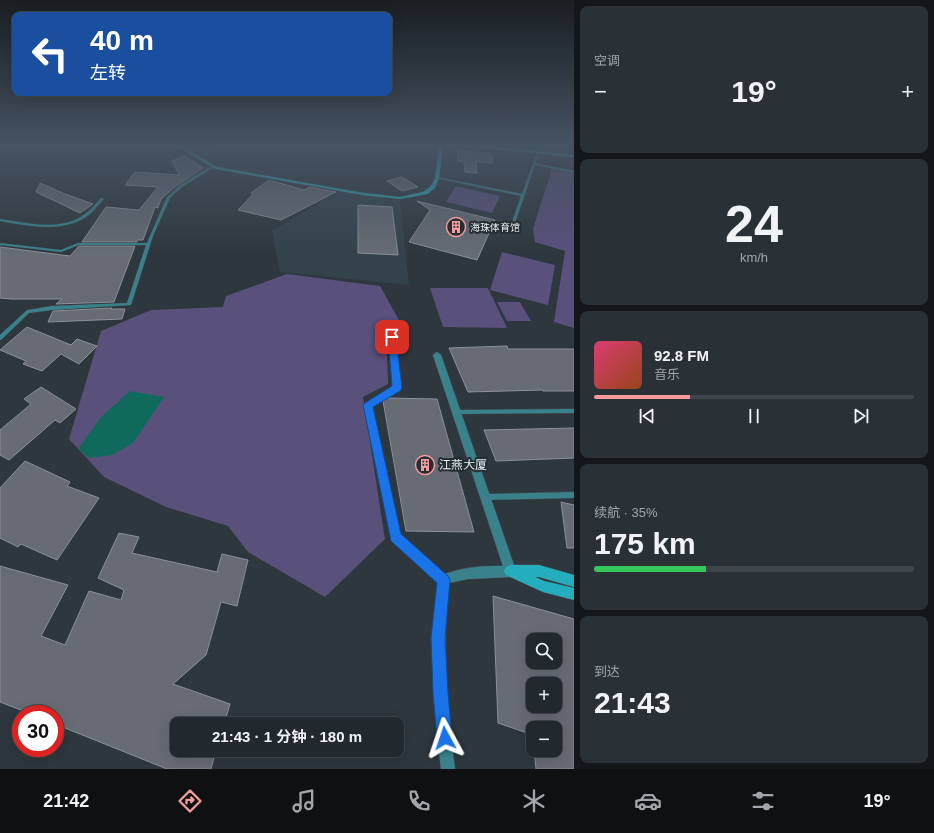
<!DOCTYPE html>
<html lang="zh">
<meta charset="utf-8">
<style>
:root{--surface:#22292e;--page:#2a3136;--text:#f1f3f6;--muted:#a2a6aa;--line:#3f454a;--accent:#f59b9c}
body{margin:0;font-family:Helvetica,"Noto Sans SC",sans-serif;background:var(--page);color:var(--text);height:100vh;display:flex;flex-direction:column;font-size:15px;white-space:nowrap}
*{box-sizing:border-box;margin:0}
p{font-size:13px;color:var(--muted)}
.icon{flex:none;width:22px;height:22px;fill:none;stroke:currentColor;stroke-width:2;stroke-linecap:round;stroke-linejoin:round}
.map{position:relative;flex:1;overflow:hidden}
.side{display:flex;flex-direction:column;gap:6px;padding:6px;background:#131719;width:360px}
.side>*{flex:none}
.top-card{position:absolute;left:12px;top:12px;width:380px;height:84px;border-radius:8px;box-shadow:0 4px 16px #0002,0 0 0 1px var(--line);background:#1a4fa0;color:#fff;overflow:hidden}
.fabs{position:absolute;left:526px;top:633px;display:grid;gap:8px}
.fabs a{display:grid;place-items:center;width:36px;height:36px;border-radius:8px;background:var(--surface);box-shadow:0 4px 16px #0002,0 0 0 1px var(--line);font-size:20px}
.speed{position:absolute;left:12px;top:705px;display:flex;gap:8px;font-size:20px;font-weight:700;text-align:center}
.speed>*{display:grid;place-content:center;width:52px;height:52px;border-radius:50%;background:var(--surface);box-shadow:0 4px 16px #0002,0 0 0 1px var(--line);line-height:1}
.speed .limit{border:6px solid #d22;background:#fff;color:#111}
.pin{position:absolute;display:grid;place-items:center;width:34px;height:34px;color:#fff;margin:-17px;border-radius:8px;box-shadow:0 2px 6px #0006}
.me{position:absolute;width:44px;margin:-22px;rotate:355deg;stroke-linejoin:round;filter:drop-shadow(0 0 3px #0008)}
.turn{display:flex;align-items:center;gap:14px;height:84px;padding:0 12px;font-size:18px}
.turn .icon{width:52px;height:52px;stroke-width:2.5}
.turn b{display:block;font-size:28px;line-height:34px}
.big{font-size:30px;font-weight:700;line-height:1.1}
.side .card{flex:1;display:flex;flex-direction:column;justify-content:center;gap:6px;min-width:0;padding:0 14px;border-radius:8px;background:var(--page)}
.side .dial{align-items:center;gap:0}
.dial b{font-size:52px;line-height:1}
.song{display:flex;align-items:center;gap:12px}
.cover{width:48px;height:48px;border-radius:6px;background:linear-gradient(135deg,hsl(340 70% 55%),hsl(20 70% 35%))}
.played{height:4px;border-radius:2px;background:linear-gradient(90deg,var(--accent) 30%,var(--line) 30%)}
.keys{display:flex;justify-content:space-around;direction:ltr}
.heat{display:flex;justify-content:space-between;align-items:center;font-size:22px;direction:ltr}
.charge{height:6px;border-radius:3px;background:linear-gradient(90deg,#34c759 35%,var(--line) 0)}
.trip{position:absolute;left:170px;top:717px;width:234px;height:40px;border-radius:8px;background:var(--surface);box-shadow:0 4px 16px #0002,0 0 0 1px var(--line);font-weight:700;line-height:40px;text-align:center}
.tab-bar{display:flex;height:64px;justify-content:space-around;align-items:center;background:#0e1012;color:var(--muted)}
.tab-bar .icon{width:28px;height:28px}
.tab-bar .on{color:var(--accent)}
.tab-bar b{font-size:18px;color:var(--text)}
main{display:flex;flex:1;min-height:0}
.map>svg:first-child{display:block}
.built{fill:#33424b}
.green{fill:#59507c}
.water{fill:#106a5c}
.building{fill:#666b74;stroke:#8b909a;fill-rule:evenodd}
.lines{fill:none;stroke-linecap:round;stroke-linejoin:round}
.lane-casing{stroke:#4c545a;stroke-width:0.5}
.street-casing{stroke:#4c545a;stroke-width:1}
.secondary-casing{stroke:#4c545a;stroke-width:1}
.lane{fill:#39828c;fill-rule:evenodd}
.street{fill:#39828c;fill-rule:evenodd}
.secondary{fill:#24adbc;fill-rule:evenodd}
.route{fill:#1a73e8;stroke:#114b97}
.labels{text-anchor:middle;stroke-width:4;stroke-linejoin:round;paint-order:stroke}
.far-poi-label{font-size:10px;fill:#e9eff3;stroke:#242d32;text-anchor:start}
.poi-label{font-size:12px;fill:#e9eff3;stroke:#242d32;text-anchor:start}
</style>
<main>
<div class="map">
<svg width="574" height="769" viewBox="0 0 574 769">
<rect width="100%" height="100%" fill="#2e373d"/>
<g class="built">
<polygon points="183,146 218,146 221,148 209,162"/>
<polygon points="340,191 400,200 409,285 280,272 272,231"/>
</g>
<g class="green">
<polygon points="552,169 574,174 574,328 554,322 565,251 535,242 533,229"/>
<polygon points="456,186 500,196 492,213 446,202"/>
<polygon points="502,252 555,265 548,305 490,290"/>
<polygon points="287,274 380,286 399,320 386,325 388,384 363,397 385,539 325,597 248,552 228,526 166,507 104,477 69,439 101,331 151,310 223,307 226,296"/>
<polygon points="430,288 488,288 507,328 443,327"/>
<polygon points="497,302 520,302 531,321 507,321"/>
</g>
<polygon class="water" points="130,391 164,397 133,443 112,455 89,458 78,449 101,417"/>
<g class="building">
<polygon points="457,150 492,154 492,163 476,162 477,173 465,172 464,162 458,161"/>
<polygon points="185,156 203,168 176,186 161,199 158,208 155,207 143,240 137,240 137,242 82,242 106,207 139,210 158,187 125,185 135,172 179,175 172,161"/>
<polygon points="402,177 418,187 402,191 387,181"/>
<polygon points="269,180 304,190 309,187 336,192 281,220 238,210 253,194 251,193"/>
<polygon points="40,183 65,194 93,204 80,213 36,192"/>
<polygon points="417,201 495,220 477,260 409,242 430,210"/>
<polygon points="358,205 392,207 398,255 358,253"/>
<polygon points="79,246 135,246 114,302 56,304 62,299 11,299 0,298 0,247 70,256"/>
<polygon points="112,308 111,309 125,309 122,319 48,322 53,311"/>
<polygon points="27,327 71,345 77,339 97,346 79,364 61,354 42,371 23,364 26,361 0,350"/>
<polygon points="507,346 508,349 574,349 574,391 543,391 543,390 468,392 449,348"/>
<polygon points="41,387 76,409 60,423 55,420 9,460 0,455 0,430 31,404 24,399"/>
<polygon points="387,398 437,399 474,532 406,531 383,401"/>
<polygon points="574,428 574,458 496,461 484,430"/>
<polygon points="25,461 70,482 67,486 99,498 57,560 21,544 18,547 0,538 0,488"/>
<polygon points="561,502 574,505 574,548 567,548"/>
<polygon points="119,533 139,537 132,553 217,572 222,554 248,560 237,606 221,602 206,655 173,684 230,704 224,724 177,724 177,750 216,750 211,769 167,769 55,724 55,714 31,714 0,702 0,566 68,585 41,636 65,645 89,591 121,600 124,590 98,578"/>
<path d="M493,596L574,619V769H536L534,750H555V728H533V735L498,723ZM533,640H555V662H533ZM533,684H555V706H533Z"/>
</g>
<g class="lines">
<defs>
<g id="lane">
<polygon points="538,151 539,152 536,163 574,171 574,173 535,165 513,229 510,228 521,196 435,178 437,177 522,194 537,152"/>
<polygon points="211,166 214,167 182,187 170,198 153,236 131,305 52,310 29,313 2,339 0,340 0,335 26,311 28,310 52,306 127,303 146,245 79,245 61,252 0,245 0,243 61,250 78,243 147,243 167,197 180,185"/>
<path d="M101,198L104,199C98,205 93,213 86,217C61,233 28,226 0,221V219C27,223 62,232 85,214C91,210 96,203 101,198Z"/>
<polygon points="392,335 394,337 400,388 399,390 371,406 398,535 447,577 448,580 447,583 444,584 441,583 392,540 391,537 365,405 366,403 394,387 390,337"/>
<polygon points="574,409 574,413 456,414 454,414 453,412 454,410 456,410"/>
<polygon points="574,492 574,498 485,500 483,499 482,497 483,495 485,494"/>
</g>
<path id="street" d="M437,352L441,355L516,571L514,575L510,577L468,579L449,583C442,646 447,707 455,769H441C435,718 431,667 435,616C436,603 435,588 440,576C461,567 480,566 503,566L433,355Z"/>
<g id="secondary">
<polygon points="176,146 181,146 217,167 363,193 400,197 423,192 431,186 435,178 439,146 443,146 439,178 435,188 427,194 400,199 363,195 216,169"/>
<polygon points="464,146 481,146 574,155 574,157"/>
<polygon points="510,565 539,565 574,575 574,587 539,577 535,577 544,581 574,588 574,600 543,592 506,575 504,571 506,567"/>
</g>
</defs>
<use href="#lane" class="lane-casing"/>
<use href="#street" class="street-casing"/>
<use href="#secondary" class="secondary-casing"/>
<use href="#lane" class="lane"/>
<use href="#street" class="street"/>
<use href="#secondary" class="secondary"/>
</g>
<linearGradient id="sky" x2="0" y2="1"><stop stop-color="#191e22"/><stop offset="0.57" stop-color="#465362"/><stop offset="1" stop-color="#465362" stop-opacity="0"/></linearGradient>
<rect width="574" height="254" fill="url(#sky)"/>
<polygon class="route" points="392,334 396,337 402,388 400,391 373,407 401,534 448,576 450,580 445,638 448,693 452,738 450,743 445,745 439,743 437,738 433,693 431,638 437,583 391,541 363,405 365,403 392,386 388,337"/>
<defs>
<symbol id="building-ring" viewBox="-11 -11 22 22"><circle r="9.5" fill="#242d32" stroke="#f59b9c" stroke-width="1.5"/><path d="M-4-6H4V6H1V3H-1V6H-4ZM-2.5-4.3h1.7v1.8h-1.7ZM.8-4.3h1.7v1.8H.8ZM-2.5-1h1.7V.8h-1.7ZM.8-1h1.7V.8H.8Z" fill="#f59b9c"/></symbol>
</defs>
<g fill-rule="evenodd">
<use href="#building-ring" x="445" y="216" width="22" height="22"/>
<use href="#building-ring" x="414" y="454" width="22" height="22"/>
</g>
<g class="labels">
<g class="far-poi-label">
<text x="470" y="231">海珠体育馆</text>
</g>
<g class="poi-label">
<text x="439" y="469">江燕大厦</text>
</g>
</g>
</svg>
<div class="fabs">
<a><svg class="icon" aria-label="search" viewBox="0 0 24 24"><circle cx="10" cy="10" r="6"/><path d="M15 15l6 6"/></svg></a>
<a>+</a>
<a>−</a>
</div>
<div class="speed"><div class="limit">30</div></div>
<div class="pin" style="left:392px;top:337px;background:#d93025"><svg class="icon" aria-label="arrive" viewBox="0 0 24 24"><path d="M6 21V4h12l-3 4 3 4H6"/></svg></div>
<svg class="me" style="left:445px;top:738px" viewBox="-20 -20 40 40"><path d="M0-17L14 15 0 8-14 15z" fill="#1a73e8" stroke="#fff" stroke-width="4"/></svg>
<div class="trip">21:43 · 1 分钟 · 180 m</div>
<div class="top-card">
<div class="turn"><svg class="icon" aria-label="left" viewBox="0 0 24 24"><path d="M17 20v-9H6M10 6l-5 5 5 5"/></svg><div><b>40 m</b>左转</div></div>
</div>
</div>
<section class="side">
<div class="card"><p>空调</p>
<div class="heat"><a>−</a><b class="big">19°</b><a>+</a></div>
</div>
<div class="card dial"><b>24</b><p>km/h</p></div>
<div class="card">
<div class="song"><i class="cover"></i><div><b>92.8 FM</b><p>音乐</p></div></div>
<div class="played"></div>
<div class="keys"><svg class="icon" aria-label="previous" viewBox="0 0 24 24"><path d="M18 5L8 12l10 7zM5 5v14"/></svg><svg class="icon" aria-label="pause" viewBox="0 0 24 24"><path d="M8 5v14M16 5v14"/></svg><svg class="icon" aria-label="next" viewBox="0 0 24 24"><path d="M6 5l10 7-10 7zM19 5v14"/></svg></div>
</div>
<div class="card"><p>续航 · 35%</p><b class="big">175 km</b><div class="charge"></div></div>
<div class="card"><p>到达</p><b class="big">21:43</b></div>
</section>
</main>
<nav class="tab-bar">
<b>21:42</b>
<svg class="icon on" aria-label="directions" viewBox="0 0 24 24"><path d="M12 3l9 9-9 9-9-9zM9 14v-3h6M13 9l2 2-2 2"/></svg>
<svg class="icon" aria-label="music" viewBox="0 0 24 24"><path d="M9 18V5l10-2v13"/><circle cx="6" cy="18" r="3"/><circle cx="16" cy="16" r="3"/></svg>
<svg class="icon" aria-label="phone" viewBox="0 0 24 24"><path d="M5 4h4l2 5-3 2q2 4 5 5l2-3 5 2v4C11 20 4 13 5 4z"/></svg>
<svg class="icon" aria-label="climate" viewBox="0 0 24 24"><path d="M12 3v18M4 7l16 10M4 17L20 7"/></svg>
<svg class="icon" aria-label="car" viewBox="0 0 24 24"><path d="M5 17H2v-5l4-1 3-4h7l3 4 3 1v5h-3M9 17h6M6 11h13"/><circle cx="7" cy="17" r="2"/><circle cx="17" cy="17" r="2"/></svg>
<svg class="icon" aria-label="filters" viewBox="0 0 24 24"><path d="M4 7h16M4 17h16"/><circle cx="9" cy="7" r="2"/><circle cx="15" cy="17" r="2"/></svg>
<b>19°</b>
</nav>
